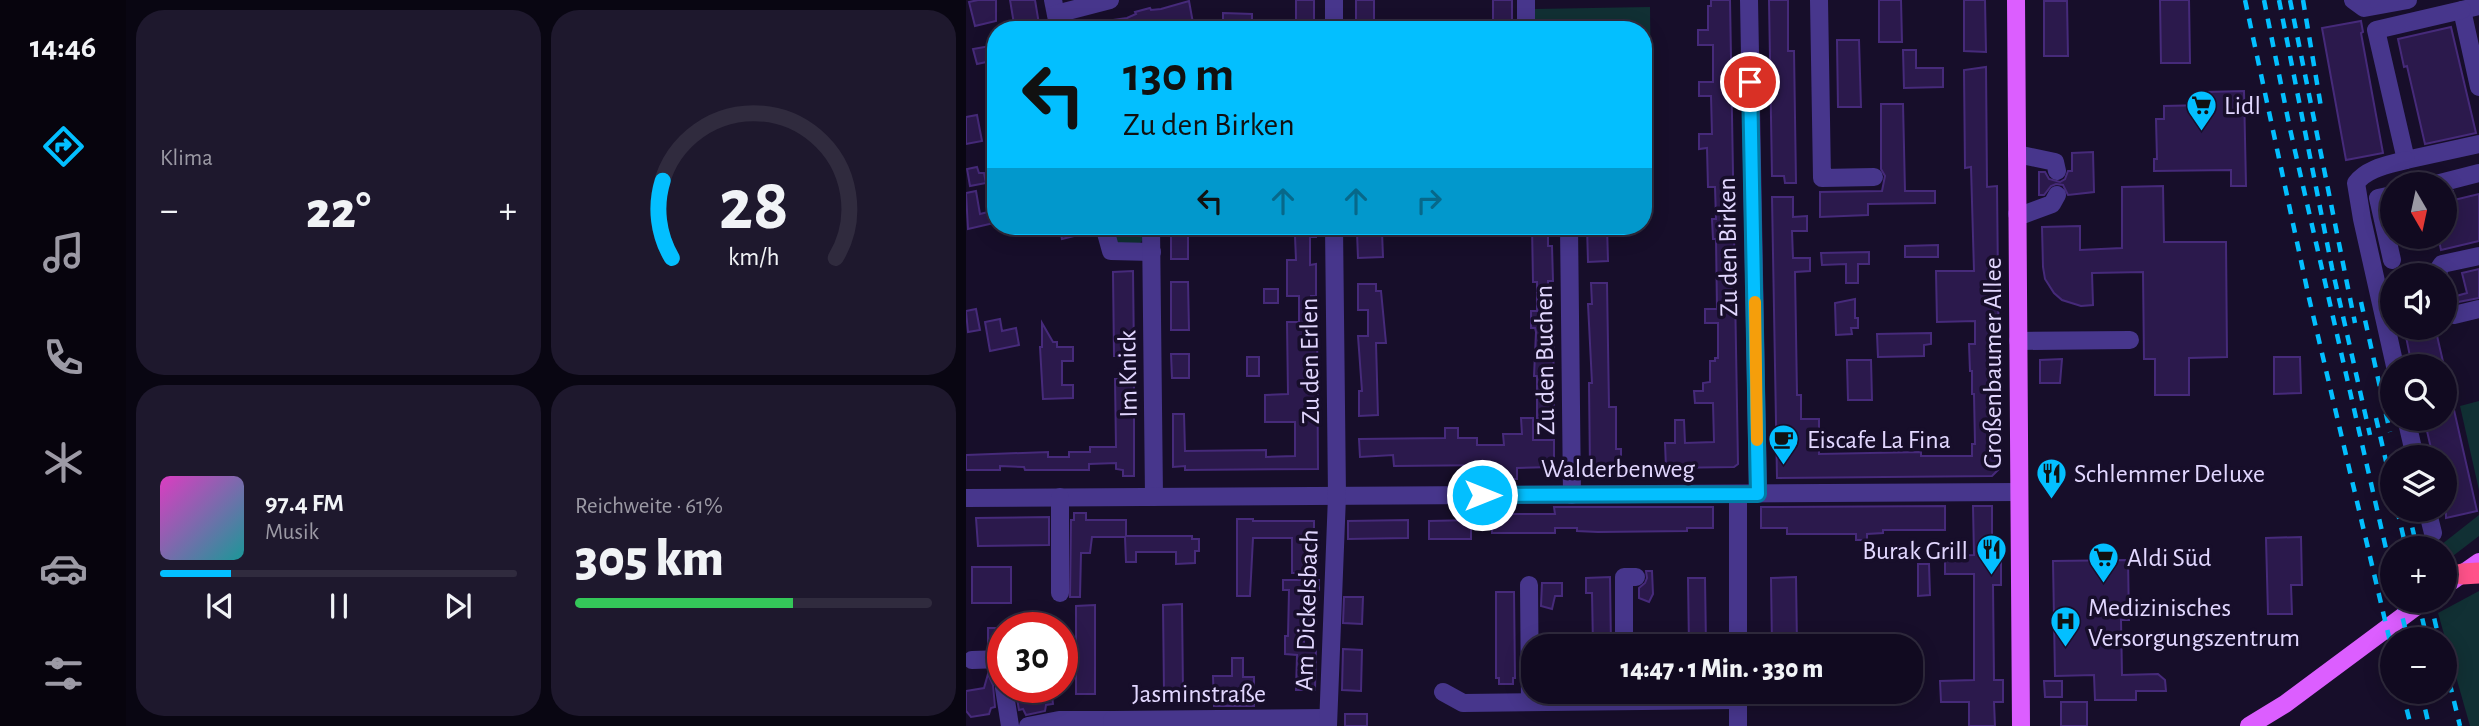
<!DOCTYPE html>
<html lang="de">
<meta charset="utf-8">
<style>
:root{--surface:#110a20;--page:#1e182d;--text:#f1f3f6;--muted:#9c9aa5;--line:#302b3e;--accent:#03bfff}
body{margin:0;font-family:"Alegreya Sans",sans-serif;background:var(--page);color:var(--text);height:100vh;display:flex;flex-direction:column;font-size:26px;white-space:nowrap}
*{box-sizing:border-box;margin:0}
p{font-size:23px;color:var(--muted)}
.icon{flex:none;width:38px;height:38px;fill:none;stroke:currentColor;stroke-width:2;stroke-linecap:round;stroke-linejoin:round}
.map{position:relative;flex:1;overflow:hidden}
.side{display:flex;flex-direction:column;gap:10px;padding:10px;background:#090612;width:840px}
.side>*{flex:none}
.banner{position:absolute;left:21px;top:21px;width:665px;height:214px;border-radius:28px;box-shadow:0 4px 18px #0003,0 0 0 2px var(--line);background:#03bfff;color:#111;overflow:hidden}
.needle{width:46px;rotate:171deg}
.fabs{position:absolute;left:1414px;top:172px;display:grid;gap:14px}
.fabs a{display:grid;place-items:center;width:77px;height:77px;border-radius:50%;background:var(--surface);box-shadow:0 4px 18px #0003,0 0 0 2px var(--line);font-size:35px}
.speed{position:absolute;left:21px;top:612px;display:flex;gap:14px;font-size:35px;font-weight:700;text-align:center}
.speed>*{display:grid;place-content:center;width:91px;height:91px;border-radius:50%;background:var(--surface);box-shadow:0 4px 18px #0003,0 0 0 2px var(--line);line-height:1}
.speed .limit{border:10px solid #d22;background:#fff;color:#111}
.pin{position:absolute;display:grid;place-items:center;width:60px;height:60px;color:#fff;margin:-30px;border:4px solid #fff;border-radius:50%;box-shadow:0 2px 7px #0007}
.me{position:absolute;width:77px;margin:-38px;rotate:90deg;stroke-linejoin:round;filter:drop-shadow(0 0 5px #0008)}
.turn{display:flex;align-items:center;gap:24px;height:147px;padding:0 21px;font-size:32px}
.turn .icon{width:91px;height:91px;stroke-width:2.5}
.turn b{display:block;font-size:49px;line-height:60px}
.lanes{display:flex;align-items:center;height:66px;padding:0 21px;background:#0003;justify-content:center;gap:35px;direction:ltr}
.lanes .off{opacity:.35}
.big{font-size:52px;font-weight:800;line-height:1.1}
.side .card{flex:1;display:flex;flex-direction:column;justify-content:center;gap:10px;min-width:0;padding:0 24px;border-radius:28px;background:var(--page)}
.side .dial{align-items:center;gap:0}
.dial svg{height:182px;overflow:visible;fill:none;stroke:var(--line);stroke-width:7;stroke-linecap:round;text-anchor:middle}
.dial text{fill:var(--text);stroke:none}
.song{display:flex;align-items:center;gap:21px}
.cover{width:84px;height:84px;border-radius:10px;background:linear-gradient(135deg,hsl(310 70% 55%),hsl(180 70% 35%))}
.played{height:7px;border-radius:4px;background:linear-gradient(90deg,var(--accent) 20%,var(--line) 20%)}
.keys{display:flex;justify-content:space-around;direction:ltr}
.heat{display:flex;justify-content:space-between;align-items:center;font-size:38px;direction:ltr}
.charge{height:10px;border-radius:5px;background:linear-gradient(90deg,#34c759 61%,var(--line) 0)}
.side .tiles{flex:1;display:grid;gap:10px;grid-template-columns:repeat(2,1fr)}
.trip{position:absolute;left:555px;top:634px;width:402px;height:70px;border-radius:28px;background:var(--surface);box-shadow:0 4px 18px #0003,0 0 0 2px var(--line);font-weight:800;line-height:70px;text-align:center}
main{display:flex;flex:1;min-height:0}
.dock{display:flex;flex-direction:column;width:126px;justify-content:space-around;align-items:center;background:#07040d;color:var(--muted)}
.dock .icon{width:49px;height:49px}
.dock .active{color:var(--accent)}
.dock b{font-size:32px;color:var(--text)}
.map>svg:first-child{display:block}
.green{fill:#113034}
.building{fill:#2b194c;stroke:#462a7a;stroke-width:2}
.lines{fill:none;stroke-linecap:round;stroke-linejoin:round}
.minor{stroke:#47368c;stroke-width:18}
.major{stroke:#dc5eff;stroke-width:18}
.highway{stroke:#ff528a;stroke-width:21}
.rail{stroke:#03bfff;stroke-width:4.5;stroke-dasharray:10 9;stroke-linecap:butt}
.route-casing{stroke:#027ca6;stroke-width:18}
.route{stroke:#03bfff;stroke-width:12}
.slow{stroke:#f59e0b;stroke-width:12}
.labels{text-anchor:middle;stroke-width:7;stroke-linejoin:round;paint-order:stroke}
.poi-label{font-size:26px;fill:#e2d7ff;stroke:#170e2a;text-anchor:start}
.street-label{font-size:26px;fill:#e2d7ff;stroke:#170e2a}
</style>
<main>
<nav class="dock">
<b>14:46</b>
<svg class="icon active" aria-label="directions" viewBox="0 0 24 24"><path d="M12 3l9 9-9 9-9-9zM9 14v-3h6M13 9l2 2-2 2"/></svg>
<svg class="icon" aria-label="music" viewBox="0 0 24 24"><path d="M9 18V5l10-2v13"/><circle cx="6" cy="18" r="3"/><circle cx="16" cy="16" r="3"/></svg>
<svg class="icon" aria-label="phone" viewBox="0 0 24 24"><path d="M5 4h4l2 5-3 2q2 4 5 5l2-3 5 2v4C11 20 4 13 5 4z"/></svg>
<svg class="icon" aria-label="climate" viewBox="0 0 24 24"><path d="M12 3v18M4 7l16 10M4 17L20 7"/></svg>
<svg class="icon" aria-label="car" viewBox="0 0 24 24"><path d="M5 17H2v-5l4-1 3-4h7l3 4 3 1v5h-3M9 17h6M6 11h13"/><circle cx="7" cy="17" r="2"/><circle cx="17" cy="17" r="2"/></svg>
<svg class="icon" aria-label="filters" viewBox="0 0 24 24"><path d="M4 7h16M4 17h16"/><circle cx="9" cy="7" r="2"/><circle cx="15" cy="17" r="2"/></svg>
</nav>
<section class="side">
<div class="tiles">
<div class="card"><p>Klima</p>
<div class="heat"><a>−</a><b class="big">22°</b><a>+</a></div>
</div>
<div class="card dial"><svg viewBox="0 0 100 80">
<path d="M14 69A42 42 0 1 1 86 69"/>
<path d="M14 69A42 42 0 0 1 10 35" stroke="#03bfff"/>
<text x="50" y="56" font-size="32" font-weight="700">28</text>
<text x="50" y="72" font-size="11">km/h</text>
</svg></div>
<div class="card">
<div class="song"><i class="cover"></i><div><b>97.4 FM</b><p>Musik</p></div></div>
<div class="played"></div>
<div class="keys"><svg class="icon" aria-label="previous" viewBox="0 0 24 24"><path d="M18 5L8 12l10 7zM5 5v14"/></svg><svg class="icon" aria-label="pause" viewBox="0 0 24 24"><path d="M8 5v14M16 5v14"/></svg><svg class="icon" aria-label="next" viewBox="0 0 24 24"><path d="M6 5l10 7-10 7zM19 5v14"/></svg></div>
</div>
<div class="card"><p>Reichweite · 61%</p><b class="big">305 km</b><div class="charge"></div></div>
</div>
</section>
<div class="map">
<svg width="1513" height="726" viewBox="0 0 1513 726">
<rect width="100%" height="100%" fill="#170e2a"/>
<g class="green">
<polygon points="684,7 685,86 677,86 677,30 567,30 567,9"/>
<path d="M142,226H181C176,247 175,245 154,246Z"/>
<polygon points="1513,401 1513,490 1494,406"/>
<polygon points="1513,515 1513,536 1479,562 1479,548 1471,548"/>
<polygon points="1513,591 1513,726 1504,726 1472,613"/>
</g>
<g class="building">
<polygon points="12,0 30,0 30,21 9,26 3,2"/>
<polygon points="44,0 69,0 74,30 49,30"/>
<rect x="330" y="0" width="18" height="30"/>
<rect x="390" y="0" width="18" height="30"/>
<rect x="527" y="0" width="19" height="22"/>
<polygon points="745,0 764,0 772,464 768,467 700,468 699,443 709,443 709,420 718,420 719,443 748,442 747,403 729,403 728,391 737,391 737,383 744,382 744,361 749,361 749,358 752,358 752,323 739,323 739,309 751,309 750,239 747,239 746,219 750,219 749,187 742,187 741,148 733,149 733,134 746,134 745,96 733,96 733,82 747,82 747,45 732,45 732,30 742,30 742,6 745,6"/>
<polygon points="803,0 822,0 822,51 828,51 830,183 819,183 818,176 806,176"/>
<polygon points="913,0 935,0 936,42 913,42"/>
<polygon points="998,0 1019,0 1020,52 998,51"/>
<polygon points="1194,0 1223,0 1224,63 1195,63"/>
<polygon points="223,1 227,23 208,27 209,30 194,30 193,25 174,30 126,30 125,23 161,18 170,14 169,12 184,8 185,10 195,9"/>
<polygon points="1078,1 1101,1 1102,56 1078,56"/>
<polygon points="257,13 286,14 286,26 278,26 278,30 257,30"/>
<polygon points="1395,21 1397,32 1395,33 1417,153 1380,160 1356,28"/>
<polygon points="1485,27 1510,133 1459,144 1441,66 1438,67 1432,39"/>
<polygon points="871,40 893,40 895,107 872,107"/>
<polygon points="30,45 30,60 11,64 7,49"/>
<polygon points="937,50 950,50 950,68 977,68 977,87 938,88"/>
<polygon points="1020,67 1021,187 1031,186 1034,468 1026,476 811,478 806,197 827,197 827,217 841,216 841,231 826,231 827,258 844,258 844,271 829,272 831,395 835,395 835,419 853,419 853,454 955,452 955,456 1006,456 1006,444 1009,444 1008,394 1006,394 1006,371 1004,371 1003,344 1009,344 1009,321 971,322 970,271 1008,271 1005,167 999,168 998,70"/>
<polygon points="1278,91 1280,186 1265,186 1265,170 1188,171 1188,159 1191,159 1190,119 1198,119 1198,106 1240,105 1240,92"/>
<polygon points="915,104 937,104 939,191 969,191 969,203 902,204 902,215 854,217 854,192 916,191 919,176 915,169"/>
<polygon points="11,115 16,141 0,144 0,117"/>
<polygon points="1127,152 1128,192 1102,195 1097,185 1090,184 1085,186 1078,195 1073,195 1073,172 1079,172 1083,179 1094,182 1099,179 1102,171 1106,171 1106,153"/>
<polygon points="11,167 13,173 18,173 20,183 4,186 1,169"/>
<polygon points="1197,186 1198,242 1260,242 1261,357 1223,358 1223,395 1189,395 1189,359 1178,359 1177,272 1126,273 1127,305 1115,306 1096,300 1088,293 1079,279 1077,267 1076,227 1114,226 1114,250 1156,248 1156,187"/>
<polygon points="10,191 14,214 26,211 28,223 2,229 0,193"/>
<polygon points="1487,191 1488,200 1513,194 1513,241 1475,250 1472,236 1479,236 1479,193"/>
<polygon points="93,226 127,226 128,231 96,239"/>
<polygon points="333,226 350,226 350,237 344,237 344,265 350,264 350,296 345,296 345,317 351,317 352,469 219,470 219,466 207,467 207,414 218,414 219,451 300,450 300,457 329,456 329,422 299,422 299,395 322,394 321,322 333,322 333,296 321,296 321,260 330,260 329,236 333,236"/>
<polygon points="566,226 582,226 582,246 586,246 587,281 582,281 583,310 587,310 588,418 571,418 571,376 568,376 570,332 569,328 565,328 565,311 571,311 571,282 567,282"/>
<polygon points="621,226 641,226 642,261 622,262"/>
<polygon points="391,232 416,232 417,257 392,258"/>
<polygon points="222,234 222,259 205,259 205,235"/>
<polygon points="972,245 972,257 939,257 939,246"/>
<polygon points="903,252 903,264 892,264 892,283 880,283 880,264 856,265 855,253"/>
<polygon points="1513,269 1513,298 1492,302 1490,296 1501,293 1496,273"/>
<polygon points="167,271 168,356 148,356 147,272"/>
<polygon points="205,282 222,282 223,330 205,330"/>
<polygon points="625,283 641,283 643,407 650,407 650,449 655,449 655,467 624,468 623,383 626,383 622,304 626,304"/>
<polygon points="392,284 410,284 410,291 415,291 420,343 410,343 412,415 393,416 393,391 396,391 392,336 402,336 402,310 392,310"/>
<rect x="298" y="289" width="14" height="14"/>
<polygon points="889,299 889,318 892,318 892,328 885,328 886,334 870,335 869,303"/>
<polygon points="10,309 14,330 2,332 0,311"/>
<polygon points="34,319 36,331 50,328 53,345 24,351 19,322"/>
<polygon points="76,323 87,342 91,342 91,347 107,347 107,361 96,361 96,385 107,385 107,398 77,399 74,347 76,347"/>
<polygon points="1438,327 1469,327 1478,366 1446,366"/>
<polygon points="965,333 965,344 958,345 958,356 912,357 911,334"/>
<polygon points="205,354 223,354 223,378 206,378"/>
<rect x="281" y="357" width="12" height="19"/>
<polygon points="1308,357 1334,357 1335,393 1308,394"/>
<polygon points="1096,359 1094,383 1074,383 1074,360"/>
<polygon points="881,360 905,360 906,400 882,400"/>
<polygon points="149,379 168,379 168,476 157,476 157,470 150,469 150,463 123,464 123,470 59,470 58,467 34,466 34,470 0,470 0,455 82,452 82,457 103,457 103,452 124,452 124,447 150,447"/>
<polygon points="1483,388 1511,511 1480,518 1479,457 1467,457 1458,418 1479,418 1479,389"/>
<polygon points="555,418 567,418 567,440 588,440 588,464 585,464 585,467 551,468 551,479 529,479 529,465 428,466 427,455 394,457 393,439 479,438 479,428 492,428 492,438 511,438 511,445 538,445 537,434 556,434"/>
<polygon points="979,506 979,530 917,530 917,533 901,534 901,540 890,540 890,534 821,534 821,528 795,528 795,507"/>
<polygon points="1007,506 1026,506 1026,543 1035,542 1035,585 1027,585 1028,680 1037,680 1037,702 1028,702 1029,726 1003,726 1003,702 975,702 974,681 1008,680 1008,574 979,574 979,556 1008,555"/>
<polygon points="588,507 747,507 747,528 721,528 721,531 632,532 611,531 611,528 589,528 589,533 526,533 526,514 589,514"/>
<polygon points="108,513 120,513 120,520 160,520 160,536 226,536 226,539 233,539 233,551 229,551 229,563 210,564 210,552 170,552 170,562 160,562 159,537 126,537 124,553 115,553 114,597 104,597 105,520 108,520"/>
<polygon points="83,517 83,545 12,546 10,518"/>
<polygon points="271,519 287,519 287,521 348,521 348,550 351,550 351,573 326,573 326,538 287,538 284,596 271,596"/>
<polygon points="442,520 442,538 382,539 382,521"/>
<polygon points="505,520 505,539 463,539 463,521"/>
<polygon points="1335,537 1336,585 1325,585 1326,614 1302,614 1300,538"/>
<polygon points="1162,560 1163,620 1155,620 1156,675 1192,674 1199,680 1200,691 1170,691 1170,700 1129,700 1128,675 1089,676 1087,561"/>
<polygon points="952,564 963,564 964,595 952,596"/>
<rect x="6" y="567" width="39" height="36"/>
<polygon points="680,571 686,571 687,594 683,602 673,598 673,588 679,583 681,578"/>
<polygon points="644,577 645,646 627,646 626,593 620,593 620,578"/>
<polygon points="830,577 831,646 806,646 805,578"/>
<polygon points="722,578 739,578 740,646 723,646"/>
<polygon points="317,580 353,580 353,590 336,590 336,596 351,597 350,624 338,623 338,649 350,649 349,690 330,690 331,655 319,654 319,636 322,636 323,590 317,590"/>
<polygon points="576,583 596,583 596,596 589,596 586,609 575,606"/>
<polygon points="530,592 548,592 549,678 547,678 547,684 533,684 533,678 530,678"/>
<polygon points="378,597 397,597 396,624 377,623"/>
<polygon points="216,604 217,693 198,693 197,605"/>
<polygon points="129,605 129,694 110,694 110,606"/>
<rect x="22" y="628" width="15" height="20"/>
<polygon points="377,649 396,650 395,691 376,690"/>
<polygon points="266,658 277,658 277,677 288,677 288,706 248,706 247,676 266,676"/>
<polygon points="22,674 27,685 29,707 25,708 23,714 5,717 0,711 0,691 18,688"/>
<polygon points="1078,681 1096,681 1096,697 1079,697"/>
<polygon points="60,688 85,688 87,704 80,705 79,711 60,715 57,709 53,710 50,693"/>
<rect x="1095" y="702" width="26" height="24"/>
<rect x="379" y="714" width="22" height="12"/>
</g>
<g class="lines">
<g class="minor">
<polyline points="87,0 93,30"/>
<polyline points="368,0 368,30"/>
<polyline points="560,0 560,30"/>
<polyline points="783,0 792,493"/>
<polyline points="853,0 856,178 908,177"/>
<polyline points="1387,0 1398,8 1442,0"/>
<polyline points="1513,6 1496,10 1513,87"/>
<polyline points="1496,10 1410,30 1440,160 1513,144"/>
<polyline points="90,14 144,0"/>
<polyline points="1051,154 1089,162 1091,171"/>
<polyline points="1470,184 1513,173"/>
<polyline points="1051,214 1059,214 1086,204 1091,195"/>
<polyline points="138,226 145,251 186,252"/>
<polyline points="185,226 188,497"/>
<polyline points="603,226 606,495"/>
<polyline points="1426,260 1412,198 1426,195"/>
<polyline points="1473,275 1472,270 1476,264 1513,256"/>
<polyline points="1479,297 1482,312 1488,315 1513,309"/>
<polyline points="1052,341 1164,340"/>
<path d="M1429,366L1396,219L1390,183C1401,168 1422,165 1440,160"/>
<polyline points="1440,418 1449,457"/>
<polyline points="0,498 1053,492"/>
<polyline points="1461,509 1467,533"/>
<polyline points="563,585 564,702"/>
<polyline points="94,593 94,497"/>
<polyline points="658,646 658,577 670,577"/>
<polyline points="772,646 772,494"/>
<polyline points="6,660 37,659"/>
<polyline points="38,688 44,726"/>
<polyline points="772,691 772,726"/>
<polyline points="477,692 497,703 772,700"/>
<polyline points="62,726 93,720 146,720"/>
<polyline points="147,726 146,720 362,718"/>
<polyline points="362,726 371,496 368,226"/>
</g>
<g class="major">
<polyline points="1050,0 1055,726"/>
<polyline points="1479,586 1513,562"/>
<polyline points="1283,726 1319,704 1459,600"/>
</g>
<polyline class="highway" points="1496,574 1513,573"/>
<g class="rail">
<polyline points="1279,0 1343,298 1426,650"/>
<polyline points="1298,0 1324,129 1426,575"/>
<polyline points="1313,0 1366,268 1404,435"/>
<polyline points="1324,0 1389,323"/>
<polyline points="1337,0 1355,107"/>
<polyline points="1395,302 1424,432"/>
<polyline points="1410,418 1426,487"/>
<polyline points="1431,509 1440,548"/>
<polyline points="1442,509 1451,548"/>
<polyline points="1432,600 1442,639"/>
<polyline points="1452,600 1461,639"/>
<polyline points="1464,600 1473,639"/>
<polyline points="1479,664 1494,726"/>
<polyline points="1436,691 1445,726"/>
<polyline points="1455,691 1463,726"/>
</g>
</g>
<g class="lines">
<defs>
<polyline id="route" points="516,495 792,494 784,82"/>
</defs>
<use href="#route" class="route-casing"/>
<use href="#route" class="route"/>
<polyline class="slow" points="789,302 791,440"/>
</g>
<defs>
<symbol id="supermarket-pin" viewBox="-11 -11 22 30"><path d="M0 17L-7.5 6A9.5 9.5 0 1 1 7.5 6Z" fill="#03bfff" stroke="#170e2a"/><path d="M-6-5.5h2.5l.6 2H6L4.5 2H-2.5L-4.4-4H-6ZM-1.5 3.2a1.3 1.3 0 1 0 .1 0ZM3 3.2a1.3 1.3 0 1 0 .1 0Z" fill="#111"/></symbol>
<symbol id="cafe-pin" viewBox="-11 -11 22 30"><path d="M0 17L-7.5 6A9.5 9.5 0 1 1 7.5 6Z" fill="#03bfff" stroke="#170e2a"/><path d="M-5.5-4.5H6V0H3Q3 3.5 0 3.5H-2.5Q-5.5 3.5-5.5 0ZM3-3.2v2h1.7v-2ZM-6 4.5H4V6H-6Z" fill="#111"/></symbol>
<symbol id="restaurant-pin" viewBox="-11 -11 22 30"><path d="M0 17L-7.5 6A9.5 9.5 0 1 1 7.5 6Z" fill="#03bfff" stroke="#170e2a"/><path d="M-5-6h1v4h1v-4h1v4h1v-4h1v5L-1.5 .5V6h-2V.5L-5-1ZM5-6V6H3V1.5H1.5Q1.5-4 5-6Z" fill="#111"/></symbol>
<symbol id="hospital-pin" viewBox="-11 -11 22 30"><path d="M0 17L-7.5 6A9.5 9.5 0 1 1 7.5 6Z" fill="#03bfff" stroke="#170e2a"/><path d="M-5-5h3v3.5h4V-5h3V5h-3V1.5h-4V5h-3Z" fill="#111"/></symbol>
</defs>
<g fill-rule="evenodd">
<use href="#supermarket-pin" x="1218" y="88" width="35" height="47"/>
<use href="#cafe-pin" x="800" y="422" width="35" height="47"/>
<use href="#restaurant-pin" x="1068" y="456" width="35" height="47"/>
<use href="#restaurant-pin" x="1008" y="532" width="35" height="47"/>
<use href="#supermarket-pin" x="1120" y="540" width="35" height="47"/>
<use href="#hospital-pin" x="1082" y="604" width="35" height="47"/>
</g>
<g class="labels">
<g class="poi-label">
<text x="1258" y="114">Lidl</text>
<text x="841" y="448">Eiscafe La Fina</text>
<text x="1108" y="482">Schlemmer Deluxe</text>
<text x="1002" y="559" text-anchor="end">Burak Grill</text>
<text x="1161" y="566">Aldi Süd</text>
<text x="1122" y="616">Medizinisches<tspan x="1122" dy="30">Versorgungszentrum</tspan></text>
</g>
<g class="street-label">
<text transform="translate(761 247) rotate(-91)" y="9">Zu den Birken</text>
<text transform="translate(578 360) rotate(-91)" y="9">Zu den Buchen</text>
<text transform="translate(343 361) rotate(-91)" y="9">Zu den Erlen</text>
<text transform="translate(1026 363) rotate(-90)" y="9">Großenbaumer Allee</text>
<text transform="translate(161 374) rotate(-91)" y="9">Im Knick</text>
<text x="652" y="477">Walderbenweg</text>
<text transform="translate(340 610) rotate(-88)" y="9">Am Dickelsbach</text>
<text x="233" y="702">Jasminstraße</text>
</g>
</g>
</svg>
<div class="fabs">
<a><svg class="needle" viewBox="-14 -14 28 28"><path d="M0-13l5 13h-10z" fill="#e53935"/><path d="M0 13l5-13h-10z" fill="#9c9aa5"/></svg></a>
<a><svg class="icon" aria-label="sound" viewBox="0 0 24 24"><path d="M4 9h4l5-4v14l-5-4H4zM17 9q2 3 0 6"/></svg></a>
<a><svg class="icon" aria-label="search" viewBox="0 0 24 24"><circle cx="10" cy="10" r="6"/><path d="M15 15l6 6"/></svg></a>
<a><svg class="icon" aria-label="layers" viewBox="0 0 24 24"><path d="M12 4l9 5-9 5-9-5zM3 14l9 5 9-5"/></svg></a>
<a>+</a>
<a>−</a>
</div>
<div class="speed"><div class="limit">30</div></div>
<div class="pin" style="left:784px;top:82px;background:#d93025"><svg class="icon" aria-label="arrive" viewBox="0 0 24 24"><path d="M6 21V4h12l-3 4 3 4H6"/></svg></div>
<svg class="me" style="left:516px;top:495px" viewBox="-20 -20 40 40"><circle r="17" fill="#03bfff" stroke="#fff" stroke-width="3"/><path d="M0-11L8 9 0 5-8 9z" fill="#fff"/></svg>
<div class="trip">14:47 · 1 Min. · 330 m</div>
<div class="banner">
<div class="turn"><svg class="icon" aria-label="left" viewBox="0 0 24 24"><path d="M17 20v-9H6M10 6l-5 5 5 5"/></svg><div><b>130 m</b>Zu den Birken</div></div>
<div class="lanes"><svg class="icon" aria-label="left" viewBox="0 0 24 24"><path d="M17 20v-9H6M10 6l-5 5 5 5"/></svg><svg class="icon off" aria-label="ahead" viewBox="0 0 24 24"><path d="M12 20V5M6 11l6-6 6 6"/></svg><svg class="icon off" aria-label="ahead" viewBox="0 0 24 24"><path d="M12 20V5M6 11l6-6 6 6"/></svg><svg class="icon off" aria-label="right" viewBox="0 0 24 24"><path d="M7 20v-9h11M14 6l5 5-5 5"/></svg></div>
</div>
</div>
</main>
